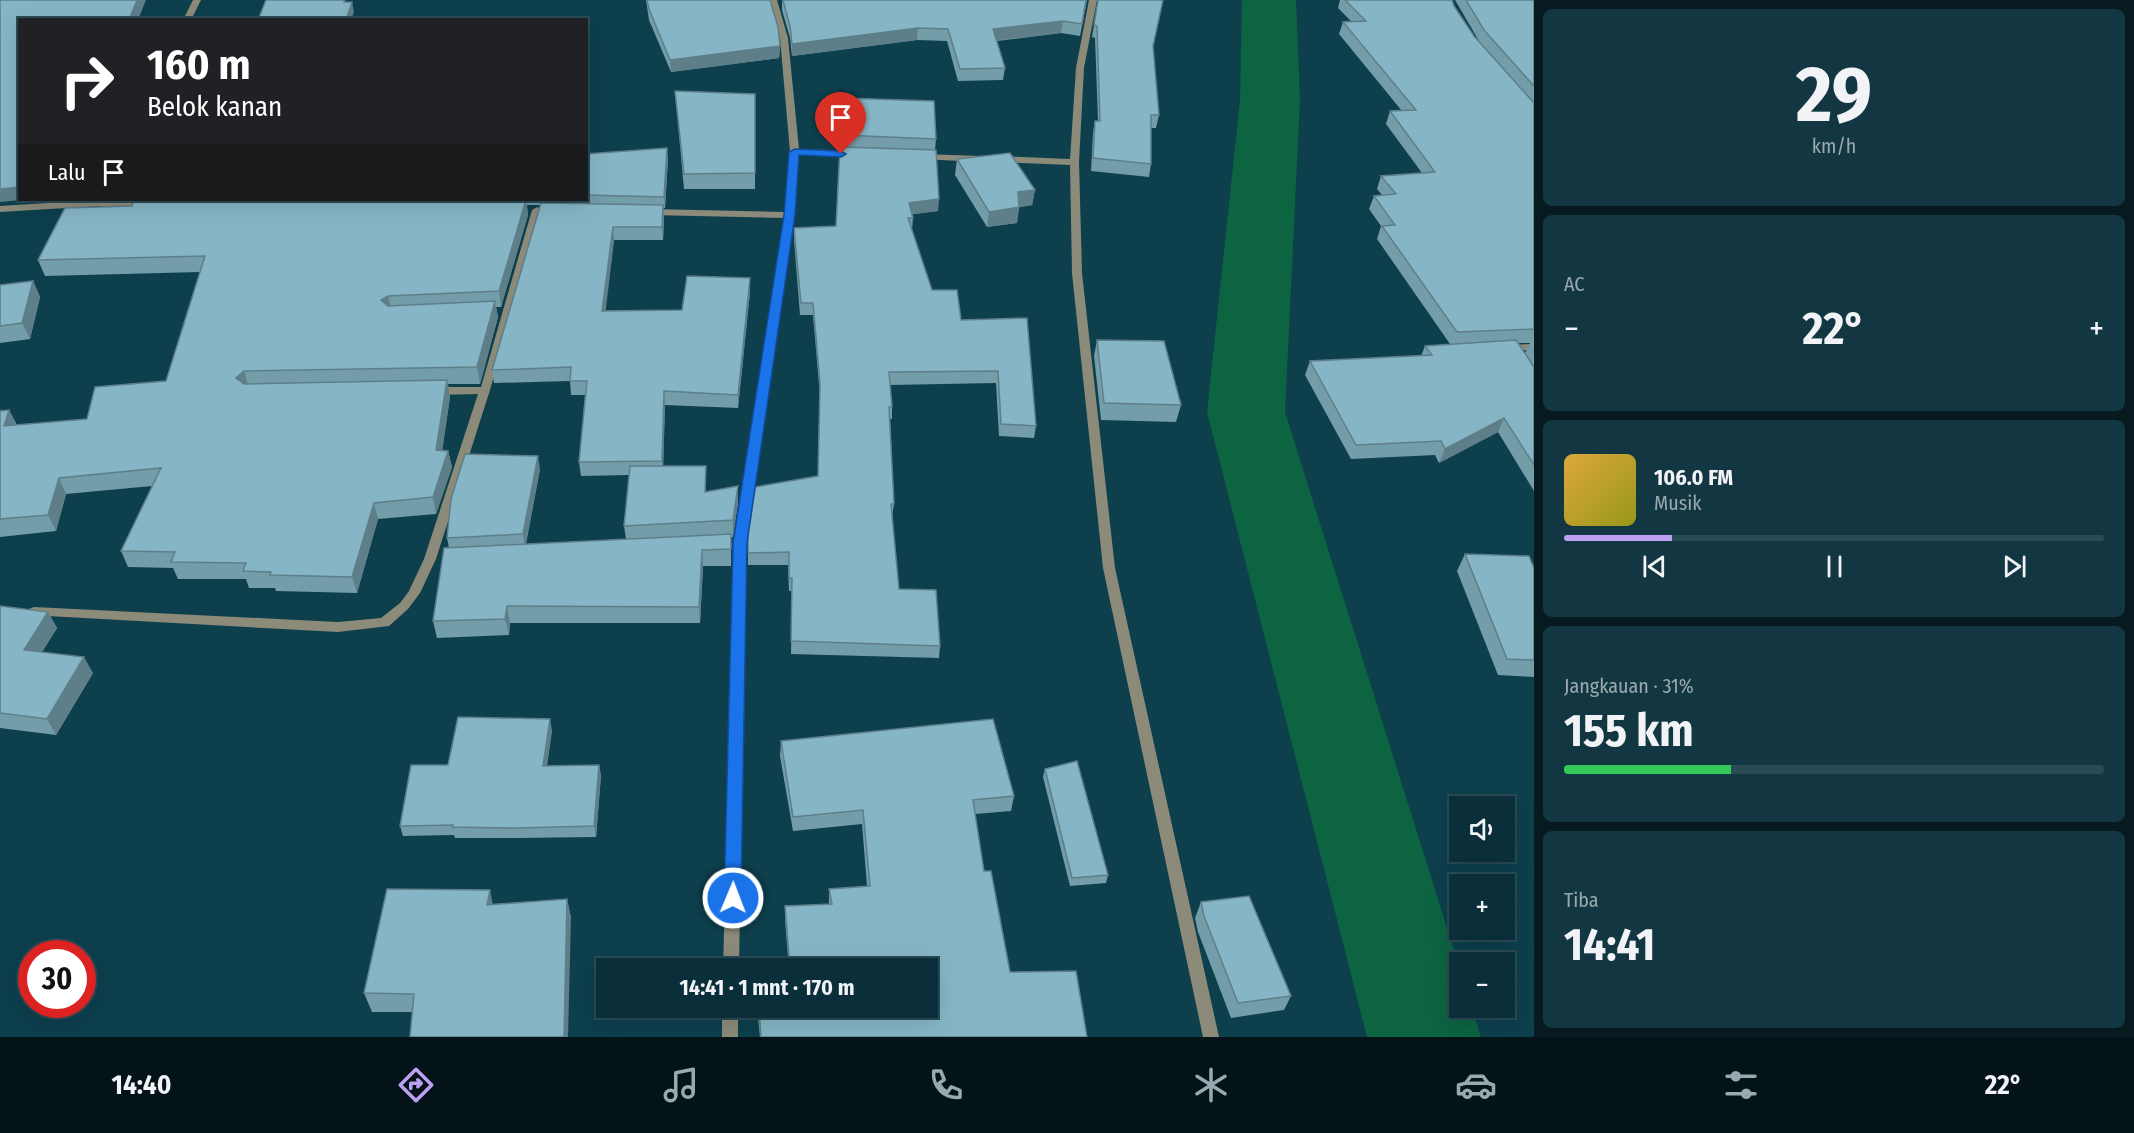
<!DOCTYPE html>
<html lang="id">
<meta charset="utf-8">
<style>
:root{--surface:#0a2f3a;--page:#133742;--text:#f1f3f6;--muted:#99a9af;--line:#2a4a54;--accent:#bca0f2}
body{margin:0;font-family:"Fira Sans Condensed",sans-serif;background:var(--page);color:var(--text);height:100vh;display:flex;flex-direction:column;font-size:22px;white-space:nowrap}
*{box-sizing:border-box;margin:0}
p{font-size:20px;color:var(--muted)}
.icon{flex:none;width:33px;height:33px;fill:none;stroke:currentColor;stroke-width:2;stroke-linecap:round;stroke-linejoin:round}
.map{position:relative;flex:1;overflow:hidden}
.drawer{display:flex;flex-direction:column;gap:9px;padding:9px;background:#061a20;width:600px}
.drawer>*{flex:none}
.guide{position:absolute;left:18px;top:18px;width:570px;height:183px;border-radius:0px;box-shadow:0 6px 24px #0002,0 0 0 2px var(--line);background:#202124;color:#fff;overflow:hidden}
.buttons{position:absolute;left:1449px;top:796px;display:grid;gap:12px}
.buttons a{display:grid;place-items:center;width:66px;height:66px;border-radius:0px;background:var(--surface);box-shadow:0 6px 24px #0002,0 0 0 2px var(--line);font-size:30px}
.speed{position:absolute;left:18px;top:940px;display:flex;gap:12px;font-size:30px;font-weight:700;text-align:center}
.speed>*{display:grid;place-content:center;width:78px;height:78px;border-radius:50%;background:var(--surface);box-shadow:0 6px 24px #0002,0 0 0 2px var(--line);line-height:1}
.speed .limit{border:9px solid #d22;background:#fff;color:#111}
.pin{position:absolute;display:grid;place-items:center;width:51px;height:51px;color:#fff;margin:-62px -26px;border-radius:50% 50% 50% 0;rotate:-45deg;box-shadow:0 0 6px #0007}
.pin .icon{rotate:45deg}
.me{position:absolute;width:66px;margin:-33px;rotate:1deg;stroke-linejoin:round;filter:drop-shadow(0 0 4px #0008)}
.turn{display:flex;align-items:center;gap:21px;height:126px;padding:0 30px;font-size:27px}
.turn .icon{width:78px;height:78px;stroke-width:2.5}
.turn b{display:block;font-size:42px;line-height:51px}
.then{display:flex;align-items:center;height:57px;padding:0 30px;background:#0003;gap:12px;font-size:22px}
.big{font-size:45px;font-weight:700;line-height:1.1}
.drawer .card{flex:1;display:flex;flex-direction:column;justify-content:center;gap:9px;min-width:0;padding:0 21px;border-radius:9px;background:var(--page)}
.drawer .dial{align-items:center;gap:0}
.dial b{font-size:78px;line-height:1}
.song{display:flex;align-items:center;gap:18px}
.cover{width:72px;height:72px;border-radius:9px;background:linear-gradient(135deg,hsl(40 70% 55%),hsl(60 70% 35%))}
.played{height:6px;border-radius:3px;background:linear-gradient(90deg,var(--accent) 20%,var(--line) 20%)}
.keys{display:flex;justify-content:space-around;direction:ltr}
.heat{display:flex;justify-content:space-between;align-items:center;font-size:33px;direction:ltr}
.charge{height:9px;border-radius:4px;background:linear-gradient(90deg,#34c759 31%,var(--line) 0)}
.trip{position:absolute;left:596px;top:958px;width:342px;height:60px;border-radius:0px;background:var(--surface);box-shadow:0 6px 24px #0002,0 0 0 2px var(--line);font-weight:700;line-height:60px;text-align:center}
.tab-bar{display:flex;height:96px;justify-content:space-around;align-items:center;background:#041317;color:var(--muted)}
.tab-bar .icon{width:42px;height:42px}
.tab-bar .current{color:var(--accent)}
.tab-bar b{font-size:27px;color:var(--text)}
main{display:flex;flex:1;min-height:0}
.map>svg:first-child{display:block}
.lines{fill:none;stroke-linecap:round;stroke-linejoin:round}
.river{fill:#0c6441;fill-rule:evenodd}
.minor{fill:#8c8a79;fill-rule:evenodd}
.wall{fill:#739da9}
.shaded-wall{fill:#5e7f8a}
.building{fill:#86b6c5;stroke:#5e7f8a;stroke-width:1.5}
.route{fill:#1a73e8;stroke:#114b97;stroke-width:1.5}
</style>
<main>
<div class="map">
<svg width="1534" height="1037" viewBox="0 0 1534 1037">
<rect width="100%" height="100%" fill="#0d3f4d"/>
<g class="lines">
<polygon class="river" points="1242,0 1296,0 1300,100 1285,412 1460,969 1460,1008 1472,1008 1481,1037 1367,1037 1207,412 1240,100"/>
<g class="minor">
<polygon points="193,0 201,0 191,20 183,20"/>
<polygon points="769,0 777,0 788,38 799,149 856,151 861,154 856,157 799,155 795,215 746,543 739,969 723,969 734,543 785,218 650,215 645,212 650,209 785,212 790,152 780,38"/>
<polygon points="1089,0 1097,0 1084,68 1079,162 1082,273 1115,568 1219,1037 1203,1037 1103,568 1072,273 1070,165 1000,162 995,159 1000,156 1070,159 1076,68"/>
<polygon points="922,154 982,156 987,159 982,162 919,159 919,155"/>
<polygon points="95,200 147,201 152,204 147,207 100,206 0,212 0,206"/>
<polygon points="537,207 542,210 490,390 436,559 420,593 408,609 389,626 338,632 29,615 28,612 29,609 34,607 338,622 381,618 400,603 409,591 424,559 478,394 435,395 430,391 435,387 481,387 532,210"/>
<polygon points="1534,344 1534,350 1505,351 1500,348 1505,345"/>
<rect x="722" y="1008" width="16" height="29"/>
</g>
</g>
<g class="wall">
<polygon points="646,0 770,0 780,46 779,58 671,72 649,20"/>
<polygon points="782,0 1087,0 1080,36 1061,33 997,41 1005,68 1003,80 958,81 947,41 917,40 792,56 790,38 782,10"/>
<polygon points="1098,0 1153,47 1159,115 1156,128 1151,128 1151,164 1149,177 1091,171 1093,133 1095,121 1098,121 1095,38 1092,37"/>
<polygon points="1340,0 1452,0 1454,6 1474,36 1479,41 1455,0 1534,0 1534,366 1525,353 1530,343 1518,343 1534,367 1534,491 1498,432 1439,463 1435,455 1351,459 1305,375 1310,361 1421,356 1425,346 1450,344 1377,239 1381,226 1369,209 1374,196 1382,195 1377,189 1381,176 1422,173 1386,124 1390,111 1402,111 1339,34 1343,22 1351,21 1338,8"/>
<polygon points="675,91 755,94 755,189 684,189"/>
<polygon points="842,98 936,139 935,150 938,211 912,214 913,218 912,230 932,290 961,320 1036,426 1034,438 999,436 996,383 890,385 892,407 892,419 890,419 894,504 892,517 899,589 940,646 939,658 791,654 792,591 789,591 788,565 748,565 748,531 818,476 820,396 813,315 800,315 794,240 794,228 836,226"/>
<polygon points="586,154 668,158 665,208 663,208 664,218 663,240 614,240 605,311 682,310 750,278 750,292 738,408 665,405 663,466 706,466 706,492 738,503 733,537 731,537 731,566 703,566 700,623 510,623 509,635 437,638 433,621 449,548 447,538 540,469 526,544 626,539 624,526 629,475 581,476 579,462 585,395 571,395 570,381 494,383 492,370 540,205 527,205 528,215 501,307 496,307 498,317 480,384 448,384 450,397 442,450 448,451 452,467 436,514 378,519 357,593 276,591 275,588 249,588 246,579 178,579 173,568 128,567 121,551 152,486 66,494 56,531 0,537 0,411 9,410 17,425 87,419 166,381 200,272 45,276 38,260 132,206 134,200 586,200"/>
<polygon points="957,159 1035,190 1032,205 1019,207 1017,223 987,227 955,175"/>
<polygon points="33,281 40,297 30,339 0,343 0,285"/>
<polygon points="1097,340 1181,405 1176,422 1101,420 1094,356"/>
<polygon points="1465,554 1534,568 1534,677 1498,675 1457,571"/>
<polygon points="0,606 48,612 57,628 42,652 93,673 56,735 0,728"/>
<polygon points="552,730 547,766 599,765 601,776 596,837 518,838 455,838 454,835 403,836 400,826 448,765"/>
<polygon points="781,741 1014,796 1011,811 975,814 984,871 1010,972 1087,1037 760,1037 757,1008 927,1008 927,969 789,969 785,920 785,906 829,904 829,889 867,886 862,824 793,831 780,756"/>
<polygon points="1045,769 1108,875 1106,883 1070,886 1043,777"/>
<polygon points="567,899 571,918 412,1012 372,1012 364,993 493,904"/>
<polygon points="1201,902 1291,996 1284,1010 1231,1018 1198,932 1195,918"/>
</g>
<g class="shaded-wall">
<polygon points="137,0 146,0 138,20 129,20"/>
<polygon points="352,2 354,12 351,20 346,20"/>
<polygon points="1063,21 1061,33 992,41 993,29"/>
<polygon points="918,28 917,40 792,56 792,44"/>
<polygon points="780,46 779,58 671,72 670,60"/>
<polygon points="667,148 668,158 665,208 664,197"/>
<polygon points="20,187 20,200 21,200 0,202 0,189"/>
<polygon points="1035,190 1032,205 1016,208 1018,192"/>
<polygon points="939,199 938,211 908,215 909,203"/>
<polygon points="526,200 528,215 501,307 499,291"/>
<polygon points="663,205 664,218 663,240 662,227"/>
<polygon points="1019,207 1017,223 987,227 989,212"/>
<polygon points="613,227 614,240 604,325 602,311"/>
<polygon points="750,278 750,292 738,408 738,395"/>
<polygon points="33,281 40,297 30,339 22,323"/>
<polygon points="388,296 392,312 381,300"/>
<polygon points="495,301 498,317 480,384 477,367"/>
<polygon points="244,371 249,388 236,378"/>
<polygon points="447,380 450,397 440,467 436,450"/>
<polygon points="664,391 665,405 663,475 662,461"/>
<polygon points="9,410 17,427 4,426"/>
<polygon points="1504,418 1498,432 1439,463 1445,449"/>
<polygon points="448,451 452,467 436,514 433,497"/>
<polygon points="538,456 540,469 525,547 523,534"/>
<polygon points="59,478 66,494 56,531 48,515"/>
<polygon points="738,486 738,503 733,537 733,520"/>
<polygon points="374,503 378,519 357,593 352,577"/>
<polygon points="702,550 703,566 700,623 699,607"/>
<polygon points="507,606 510,623 509,635 505,619"/>
<polygon points="48,612 57,628 33,666 24,650"/>
<polygon points="84,657 93,673 56,735 47,719"/>
<polygon points="550,719 552,730 545,777 543,766"/>
<polygon points="599,765 601,776 596,837 594,826"/>
<polygon points="490,890 494,910 487,905"/>
<polygon points="567,899 571,918 568,1037 564,1037"/>
</g>
<g class="building">
<polygon points="0,0 137,0 129,20 20,20 20,187 0,189"/>
<polygon points="266,0 345,0 344,2 352,2 346,20 258,20"/>
<polygon points="647,0 770,0 778,27 780,46 670,60 649,9"/>
<polygon points="783,0 1086,0 1082,24 1063,21 993,29 1005,68 960,69 948,29 918,28 792,44 790,26"/>
<polygon points="1098,0 1163,0 1153,46 1159,115 1151,115 1151,164 1093,158 1095,121 1100,121 1097,26 1094,25"/>
<polygon points="1345,0 1452,0 1454,6 1474,36 1534,103 1534,329 1457,332 1382,226 1395,225 1374,196 1396,194 1381,176 1435,172 1390,111 1416,110 1343,22 1366,21"/>
<polygon points="1466,0 1534,0 1534,86 1484,30"/>
<polygon points="675,91 755,94 755,173 684,174"/>
<polygon points="842,98 934,101 936,139 841,135"/>
<polygon points="840,147 936,150 939,199 909,203 913,218 908,218 932,290 957,290 961,320 1027,318 1036,426 1001,424 998,371 889,372 892,407 889,407 894,504 891,504 899,589 936,590 940,646 791,641 792,578 789,578 789,552 748,553 748,531 755,487 818,476 820,384 813,303 801,303 794,228 836,226"/>
<polygon points="667,148 664,197 586,195 586,154"/>
<polygon points="1010,153 1035,190 1018,192 1019,207 989,212 957,159"/>
<polygon points="134,200 526,200 499,291 388,296 381,300 388,306 495,301 477,367 244,371 236,378 244,384 447,380 436,450 448,451 433,497 374,503 352,577 270,575 271,572 243,571 246,563 171,562 175,552 121,551 161,468 59,478 48,515 0,519 0,411 9,410 4,426 87,419 95,387 166,381 205,256 38,260 65,208 132,206"/>
<polygon points="541,203 663,205 662,227 613,227 602,311 682,310 687,276 750,278 738,395 664,391 662,461 579,462 587,381 570,381 571,367 492,370"/>
<polygon points="33,281 22,323 0,326 0,285"/>
<polygon points="1097,340 1164,341 1181,405 1104,403"/>
<polygon points="1516,340 1534,367 1534,465 1504,418 1445,449 1441,441 1356,445 1310,361 1432,355 1425,346"/>
<polygon points="465,454 538,456 523,534 447,538 451,499"/>
<polygon points="630,466 706,466 705,492 738,486 733,520 624,526"/>
<polygon points="731,534 731,549 702,550 699,607 507,606 505,619 433,621 444,548"/>
<polygon points="1465,554 1529,556 1534,568 1534,660 1507,659"/>
<polygon points="0,606 48,612 24,650 84,657 47,719 0,713"/>
<polygon points="458,717 550,719 543,766 599,765 594,826 516,828 452,827 453,825 400,826 411,765 448,765"/>
<polygon points="993,719 1014,796 973,800 984,871 991,871 1010,972 1076,971 1087,1037 761,1037 759,1008 927,1008 927,969 790,969 785,906 832,904 829,889 870,886 863,810 793,817 781,741"/>
<polygon points="1077,761 1108,875 1072,878 1045,769"/>
<polygon points="387,889 490,890 487,905 567,899 564,1037 410,1037 414,994 364,993"/>
<polygon points="1249,896 1291,996 1238,1003 1204,916 1201,902"/>
</g>
<polygon class="route" points="795,149 841,151 846,154 841,157 799,155 795,215 747,543 741,898 739,903 733,906 727,903 724,898 733,543 784,215 789,152"/>
</svg>
<div class="buttons">
<a><svg class="icon" aria-label="sound" viewBox="0 0 24 24"><path d="M4 9h4l5-4v14l-5-4H4zM17 9q2 3 0 6"/></svg></a>
<a>+</a>
<a>−</a>
</div>
<div class="speed"><div class="limit">30</div></div>
<div class="pin" style="left:841px;top:154px;background:#d93025"><svg class="icon" aria-label="arrive" viewBox="0 0 24 24"><path d="M6 21V4h12l-3 4 3 4H6"/></svg></div>
<svg class="me" style="left:733px;top:898px" viewBox="-20 -20 40 40"><circle r="17" fill="#1a73e8" stroke="#fff" stroke-width="3"/><path d="M0-11L8 9 0 5-8 9z" fill="#fff"/></svg>
<div class="trip">14:41 · 1 mnt · 170 m</div>
<div class="guide">
<div class="turn"><svg class="icon" aria-label="right" viewBox="0 0 24 24"><path d="M7 20v-9h11M14 6l5 5-5 5"/></svg><div><b>160 m</b>Belok kanan</div></div>
<div class="then">Lalu<svg class="icon" aria-label="arrive" viewBox="0 0 24 24"><path d="M6 21V4h12l-3 4 3 4H6"/></svg></div>
</div>
</div>
<section class="drawer">
<div class="card dial"><b>29</b><p>km/h</p></div>
<div class="card"><p>AC</p>
<div class="heat"><a>−</a><b class="big">22°</b><a>+</a></div>
</div>
<div class="card">
<div class="song"><i class="cover"></i><div><b>106.0 FM</b><p>Musik</p></div></div>
<div class="played"></div>
<div class="keys"><svg class="icon" aria-label="previous" viewBox="0 0 24 24"><path d="M18 5L8 12l10 7zM5 5v14"/></svg><svg class="icon" aria-label="pause" viewBox="0 0 24 24"><path d="M8 5v14M16 5v14"/></svg><svg class="icon" aria-label="next" viewBox="0 0 24 24"><path d="M6 5l10 7-10 7zM19 5v14"/></svg></div>
</div>
<div class="card"><p>Jangkauan · 31%</p><b class="big">155 km</b><div class="charge"></div></div>
<div class="card"><p>Tiba</p><b class="big">14:41</b></div>
</section>
</main>
<nav class="tab-bar">
<b>14:40</b>
<svg class="icon current" aria-label="directions" viewBox="0 0 24 24"><path d="M12 3l9 9-9 9-9-9zM9 14v-3h6M13 9l2 2-2 2"/></svg>
<svg class="icon" aria-label="music" viewBox="0 0 24 24"><path d="M9 18V5l10-2v13"/><circle cx="6" cy="18" r="3"/><circle cx="16" cy="16" r="3"/></svg>
<svg class="icon" aria-label="phone" viewBox="0 0 24 24"><path d="M5 4h4l2 5-3 2q2 4 5 5l2-3 5 2v4C11 20 4 13 5 4z"/></svg>
<svg class="icon" aria-label="climate" viewBox="0 0 24 24"><path d="M12 3v18M4 7l16 10M4 17L20 7"/></svg>
<svg class="icon" aria-label="car" viewBox="0 0 24 24"><path d="M5 17H2v-5l4-1 3-4h7l3 4 3 1v5h-3M9 17h6M6 11h13"/><circle cx="7" cy="17" r="2"/><circle cx="17" cy="17" r="2"/></svg>
<svg class="icon" aria-label="filters" viewBox="0 0 24 24"><path d="M4 7h16M4 17h16"/><circle cx="9" cy="7" r="2"/><circle cx="15" cy="17" r="2"/></svg>
<b>22°</b>
</nav>
